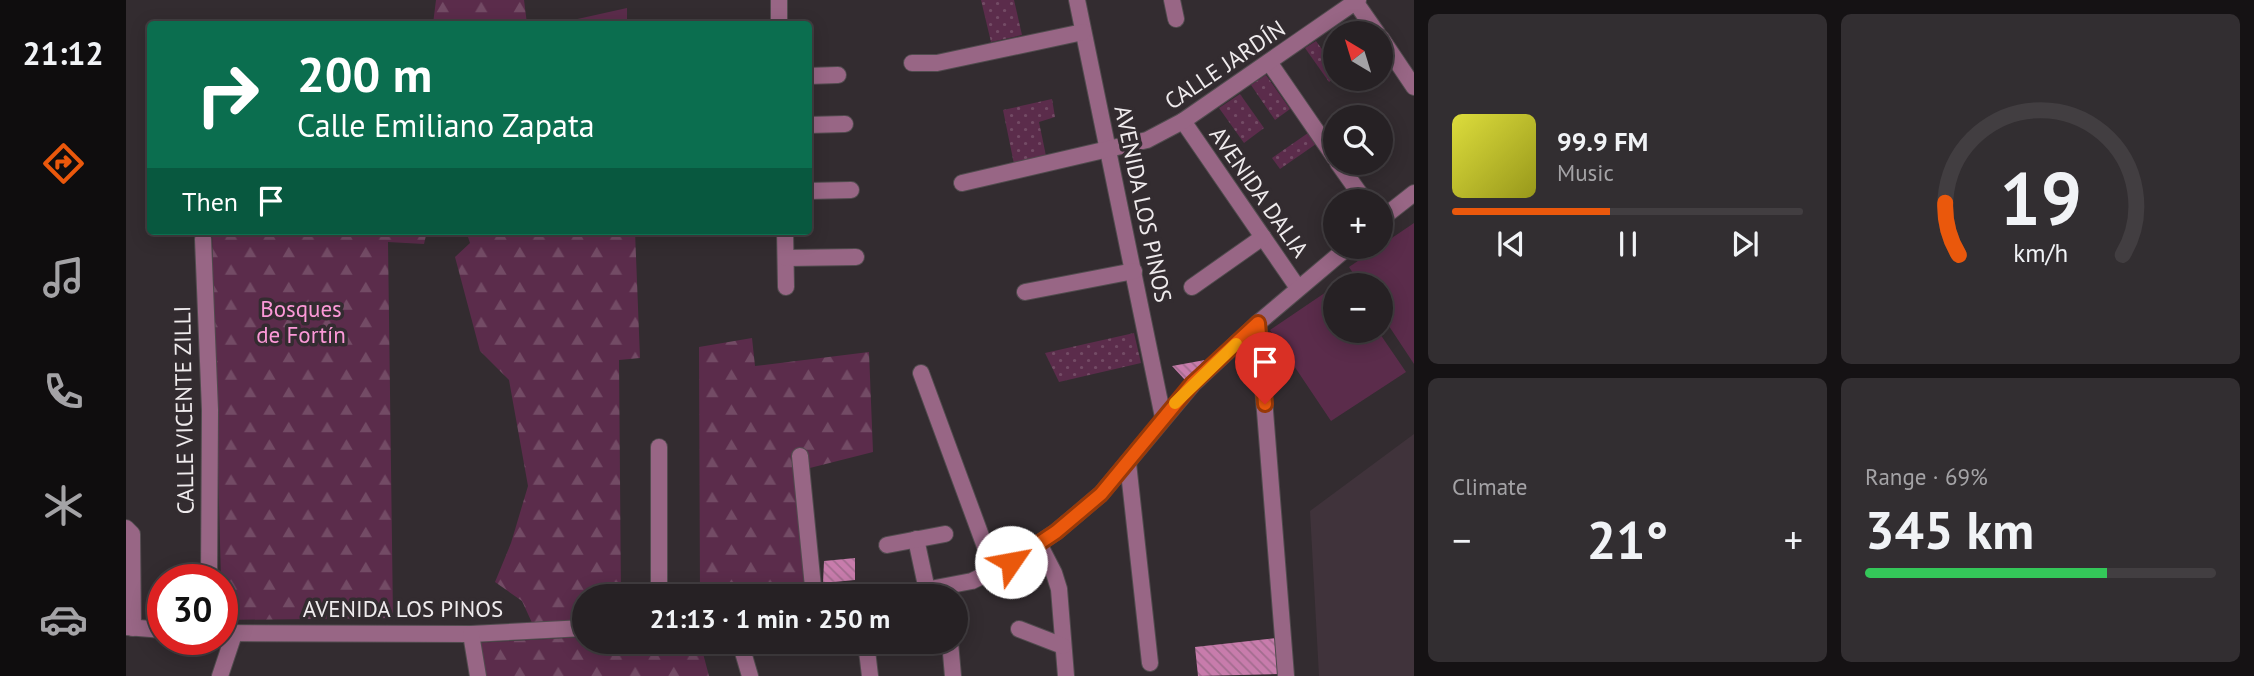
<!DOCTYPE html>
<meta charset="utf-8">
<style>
:root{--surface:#262124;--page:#322e31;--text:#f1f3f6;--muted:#a4a3a6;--line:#423e41;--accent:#ea580c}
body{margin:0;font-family:"PT Sans",sans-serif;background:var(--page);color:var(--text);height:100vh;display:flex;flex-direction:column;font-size:26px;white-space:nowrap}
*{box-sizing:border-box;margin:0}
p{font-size:23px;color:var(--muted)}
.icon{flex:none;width:38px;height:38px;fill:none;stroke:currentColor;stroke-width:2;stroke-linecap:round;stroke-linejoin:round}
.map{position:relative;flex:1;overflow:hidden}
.panel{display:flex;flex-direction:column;gap:14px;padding:14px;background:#151214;width:840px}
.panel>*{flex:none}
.banner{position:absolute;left:21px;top:21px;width:665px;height:214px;border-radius:7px;box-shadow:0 4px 18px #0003,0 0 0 2px var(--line);background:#0b6e4f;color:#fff;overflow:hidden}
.needle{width:46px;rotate:322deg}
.controls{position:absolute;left:1197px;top:21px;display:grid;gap:14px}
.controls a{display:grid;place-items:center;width:70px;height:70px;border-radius:50%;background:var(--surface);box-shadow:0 4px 18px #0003,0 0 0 2px var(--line);font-size:35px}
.speed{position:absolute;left:21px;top:564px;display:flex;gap:14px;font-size:35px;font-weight:700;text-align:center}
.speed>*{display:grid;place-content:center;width:91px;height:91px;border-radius:50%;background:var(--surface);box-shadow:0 4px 18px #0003,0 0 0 2px var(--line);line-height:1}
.speed .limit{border:10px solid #d22;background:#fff;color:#111}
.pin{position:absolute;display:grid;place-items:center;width:60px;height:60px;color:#fff;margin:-72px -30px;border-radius:50% 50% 50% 0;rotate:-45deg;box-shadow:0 0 7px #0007}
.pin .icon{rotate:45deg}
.me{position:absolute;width:77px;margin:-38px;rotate:57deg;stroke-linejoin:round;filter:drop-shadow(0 0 5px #0008)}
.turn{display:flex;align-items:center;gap:24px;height:147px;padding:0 35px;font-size:32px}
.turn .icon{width:91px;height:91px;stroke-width:2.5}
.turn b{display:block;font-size:49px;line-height:60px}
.then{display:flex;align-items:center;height:66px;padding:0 35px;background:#0003;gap:14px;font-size:26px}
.big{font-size:52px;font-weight:800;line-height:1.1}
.panel .card{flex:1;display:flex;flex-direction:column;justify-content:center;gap:10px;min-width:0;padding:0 24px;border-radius:10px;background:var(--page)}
.panel .dial{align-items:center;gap:0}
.dial svg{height:182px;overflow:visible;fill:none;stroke:var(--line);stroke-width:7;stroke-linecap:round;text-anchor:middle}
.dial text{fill:var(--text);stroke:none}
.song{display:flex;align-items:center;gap:21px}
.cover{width:84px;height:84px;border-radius:10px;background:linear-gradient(135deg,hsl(60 70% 55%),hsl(60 70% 35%))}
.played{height:7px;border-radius:4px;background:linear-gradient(90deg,var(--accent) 45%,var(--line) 45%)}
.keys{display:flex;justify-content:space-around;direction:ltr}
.heat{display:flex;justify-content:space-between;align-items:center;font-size:38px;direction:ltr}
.charge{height:10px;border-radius:5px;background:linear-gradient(90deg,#34c759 69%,var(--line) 0)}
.panel .tiles{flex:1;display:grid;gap:14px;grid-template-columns:repeat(2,1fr)}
.trip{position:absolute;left:446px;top:584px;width:396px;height:70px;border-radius:35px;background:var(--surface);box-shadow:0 4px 18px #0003,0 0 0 2px var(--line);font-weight:800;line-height:70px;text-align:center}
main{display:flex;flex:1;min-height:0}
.menu{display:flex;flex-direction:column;width:126px;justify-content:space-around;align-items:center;background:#0f0d0e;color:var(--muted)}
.menu .icon{width:49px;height:49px}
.menu .active{color:var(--accent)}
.menu b{font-size:32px;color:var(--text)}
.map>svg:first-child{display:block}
.built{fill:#40333b}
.grass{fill:url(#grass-dots)}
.forest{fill:url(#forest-firs)}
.garden{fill:#5b2c4b}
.building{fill:url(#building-back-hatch)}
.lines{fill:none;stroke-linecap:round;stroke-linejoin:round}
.minor-casing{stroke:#514b4e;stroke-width:18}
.minor{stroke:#986685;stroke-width:16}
.route-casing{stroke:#983908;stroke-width:18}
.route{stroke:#ea580c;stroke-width:12}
.slow{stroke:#f59e0b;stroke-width:12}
.labels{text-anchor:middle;stroke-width:7;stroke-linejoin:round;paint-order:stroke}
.street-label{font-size:23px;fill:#efebed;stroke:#332c30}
.park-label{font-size:23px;fill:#fc99d8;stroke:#332c30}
</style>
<main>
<nav class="menu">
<b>21:12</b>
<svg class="icon active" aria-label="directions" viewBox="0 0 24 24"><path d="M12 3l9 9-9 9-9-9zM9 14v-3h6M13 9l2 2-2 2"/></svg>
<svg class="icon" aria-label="music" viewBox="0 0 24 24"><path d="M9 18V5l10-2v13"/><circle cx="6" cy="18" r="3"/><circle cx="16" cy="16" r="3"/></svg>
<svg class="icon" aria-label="phone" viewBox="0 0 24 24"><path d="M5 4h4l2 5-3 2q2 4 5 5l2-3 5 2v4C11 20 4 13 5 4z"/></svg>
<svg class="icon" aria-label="climate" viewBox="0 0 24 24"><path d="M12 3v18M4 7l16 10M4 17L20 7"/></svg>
<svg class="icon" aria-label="car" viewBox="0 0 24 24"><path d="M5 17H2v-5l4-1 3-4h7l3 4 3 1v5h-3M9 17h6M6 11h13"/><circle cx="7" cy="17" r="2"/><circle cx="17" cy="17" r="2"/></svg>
</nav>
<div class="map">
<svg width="1288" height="676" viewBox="0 0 1288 676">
<defs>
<pattern id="grass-dots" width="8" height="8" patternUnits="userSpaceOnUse" patternTransform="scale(1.75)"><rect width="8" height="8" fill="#5b2c4b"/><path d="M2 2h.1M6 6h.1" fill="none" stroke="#734b65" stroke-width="1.8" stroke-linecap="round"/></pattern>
<pattern id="forest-firs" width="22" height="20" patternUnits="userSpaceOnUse" patternTransform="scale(1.75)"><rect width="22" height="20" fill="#5b2c4b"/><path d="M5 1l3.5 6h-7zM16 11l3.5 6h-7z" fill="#734b65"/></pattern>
<pattern id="building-back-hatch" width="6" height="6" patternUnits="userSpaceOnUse" patternTransform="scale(1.75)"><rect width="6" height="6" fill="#c87cac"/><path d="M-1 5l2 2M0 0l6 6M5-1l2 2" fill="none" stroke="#a26c8e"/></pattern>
</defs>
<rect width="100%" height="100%" fill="#332c30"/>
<polygon class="built" points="1288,434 1288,676 1193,676 1184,511"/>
<g class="grass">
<polygon points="855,0 888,0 896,35 865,42"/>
<polygon points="1190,41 1209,67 1209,78 1203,82 1179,48"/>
<polygon points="1140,75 1164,109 1149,120 1125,85"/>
<polygon points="1114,94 1138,128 1118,143 1093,108"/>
<polygon points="926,99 929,117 913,122 920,156 888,164 877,110"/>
<polygon points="1182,133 1190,144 1154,169 1146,158"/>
<polygon points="1008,333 1015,363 933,382 919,353"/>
</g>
<g class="forest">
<polygon points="310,0 398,0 401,24 307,24"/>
<polygon points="501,8 501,24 429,24"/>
<polygon points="86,231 301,231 298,244 262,242 267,618 96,620"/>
<polygon points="340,231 509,231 514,358 493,360 495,597 458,597 458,622 407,625 396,601 369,582 385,543 402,486 383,380 354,351 329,257 344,243"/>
<polygon points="626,338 629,366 743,352 747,452 668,472 683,597 574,597 573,347"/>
<polygon points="458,637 458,642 574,642 583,676 354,676 349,643"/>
</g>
<g class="garden">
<polygon points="1288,223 1288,364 1255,314 1255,285 1235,285 1223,267"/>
<polygon points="1209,286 1209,331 1252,331 1280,372 1205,421 1144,330"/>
</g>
<g class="building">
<polygon points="1079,360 1059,380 1046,366"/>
<polygon points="729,558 729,580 697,583 698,561"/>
<polygon points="1150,638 1153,674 1072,676 1069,647"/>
</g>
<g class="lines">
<defs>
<g id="minor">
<polyline points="653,0 653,24"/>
<polyline points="951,0 1037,417"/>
<polyline points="1046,0 1050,19"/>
<polyline points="1228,0 1251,33"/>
<polyline points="1255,38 1288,87"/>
<polyline points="1143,62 1209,158"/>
<polyline points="786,63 811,63 957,32"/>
<polyline points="682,76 712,75"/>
<polyline points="1057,121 1172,288"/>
<polyline points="682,125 719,124"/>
<polyline points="1212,163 1239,201"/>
<polyline points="836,183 1021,140 1057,121 1232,0"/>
<polyline points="682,191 725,190"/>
<polyline points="1255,219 1288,193"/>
<polyline points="659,231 660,287"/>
<polyline points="77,239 84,410 83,579"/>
<polyline points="660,258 730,257"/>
<polyline points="1066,287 1137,237"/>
<polyline points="899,292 1008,271"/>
<polyline points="1132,323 1160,676"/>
<polyline points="795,373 868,571"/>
<polyline points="533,447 533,597"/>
<polyline points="674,456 688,597"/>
<polyline points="1002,463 1024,663"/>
<polyline points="0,528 6,534 7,628"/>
<polyline points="790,539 801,590"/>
<polyline points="913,544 928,573 933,589 940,676"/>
<polyline points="761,545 819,534"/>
<polyline points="762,597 846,581 885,562 930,532 975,494 1067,384 1132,323 1222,247"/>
<polyline points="0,627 37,630"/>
<polyline points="893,629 937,646"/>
<polyline points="96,633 345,634 458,628"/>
<polyline points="345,634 352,676"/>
<polyline points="614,642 624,676"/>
<polyline points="740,642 744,676"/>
<polyline points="824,642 827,676"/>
<polyline points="94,676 108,634"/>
</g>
</defs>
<use href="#minor" class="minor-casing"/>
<use href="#minor" class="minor"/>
</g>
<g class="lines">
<defs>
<polyline id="route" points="885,562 930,532 975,494 1066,384 1132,323 1139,404"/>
</defs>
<use href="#route" class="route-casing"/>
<use href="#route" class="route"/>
<polyline class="slow" points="1049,403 1110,344"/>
</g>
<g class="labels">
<g class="street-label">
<text transform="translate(1099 65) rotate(-34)" y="8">CALLE JARDÍN</text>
<text transform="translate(1133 192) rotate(55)" y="8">AVENIDA DALIA</text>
<text transform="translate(1017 204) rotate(78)" y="8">AVENIDA LOS PINOS</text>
<text transform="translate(58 410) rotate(-91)" y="8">CALLE VICENTE ZILLI</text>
<text x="277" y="617">AVENIDA LOS PINOS</text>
</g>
<g class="park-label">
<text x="175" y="317">Bosques<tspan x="175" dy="26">de Fortín</tspan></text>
</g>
</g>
</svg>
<div class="controls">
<a><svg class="needle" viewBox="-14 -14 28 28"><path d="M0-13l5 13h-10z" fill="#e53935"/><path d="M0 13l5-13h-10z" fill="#a4a3a6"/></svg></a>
<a><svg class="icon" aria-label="search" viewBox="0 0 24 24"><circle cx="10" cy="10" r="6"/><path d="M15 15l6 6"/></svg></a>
<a>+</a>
<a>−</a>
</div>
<div class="speed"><div class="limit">30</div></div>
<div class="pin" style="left:1139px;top:404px;background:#d93025"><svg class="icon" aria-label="arrive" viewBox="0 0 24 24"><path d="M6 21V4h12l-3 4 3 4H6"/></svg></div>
<svg class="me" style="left:885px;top:562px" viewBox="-20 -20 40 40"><circle r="19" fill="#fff"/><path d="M0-13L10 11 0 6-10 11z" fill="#ea580c"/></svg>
<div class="trip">21:13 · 1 min · 250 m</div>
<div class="banner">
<div class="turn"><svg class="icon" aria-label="right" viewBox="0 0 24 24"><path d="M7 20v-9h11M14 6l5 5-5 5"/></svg><div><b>200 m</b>Calle Emiliano Zapata</div></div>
<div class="then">Then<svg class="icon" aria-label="arrive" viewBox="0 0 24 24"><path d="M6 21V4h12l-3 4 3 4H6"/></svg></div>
</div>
</div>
<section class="panel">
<div class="tiles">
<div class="card">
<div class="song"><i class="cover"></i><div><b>99.9 FM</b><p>Music</p></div></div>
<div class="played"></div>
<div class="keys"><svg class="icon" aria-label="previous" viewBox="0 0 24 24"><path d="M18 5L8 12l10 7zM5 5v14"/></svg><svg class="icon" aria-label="pause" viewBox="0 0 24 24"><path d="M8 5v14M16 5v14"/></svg><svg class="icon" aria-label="next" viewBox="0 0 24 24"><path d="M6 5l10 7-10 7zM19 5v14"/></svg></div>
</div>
<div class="card dial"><svg viewBox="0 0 100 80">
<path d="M14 69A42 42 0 1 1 86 69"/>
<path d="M14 69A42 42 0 0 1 8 46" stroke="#ea580c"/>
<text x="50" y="56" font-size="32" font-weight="700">19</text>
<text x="50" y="72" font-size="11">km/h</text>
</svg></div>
<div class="card"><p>Climate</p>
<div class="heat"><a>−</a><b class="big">21°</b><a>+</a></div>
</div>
<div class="card"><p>Range · 69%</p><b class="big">345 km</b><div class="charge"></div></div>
</div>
</section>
</main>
